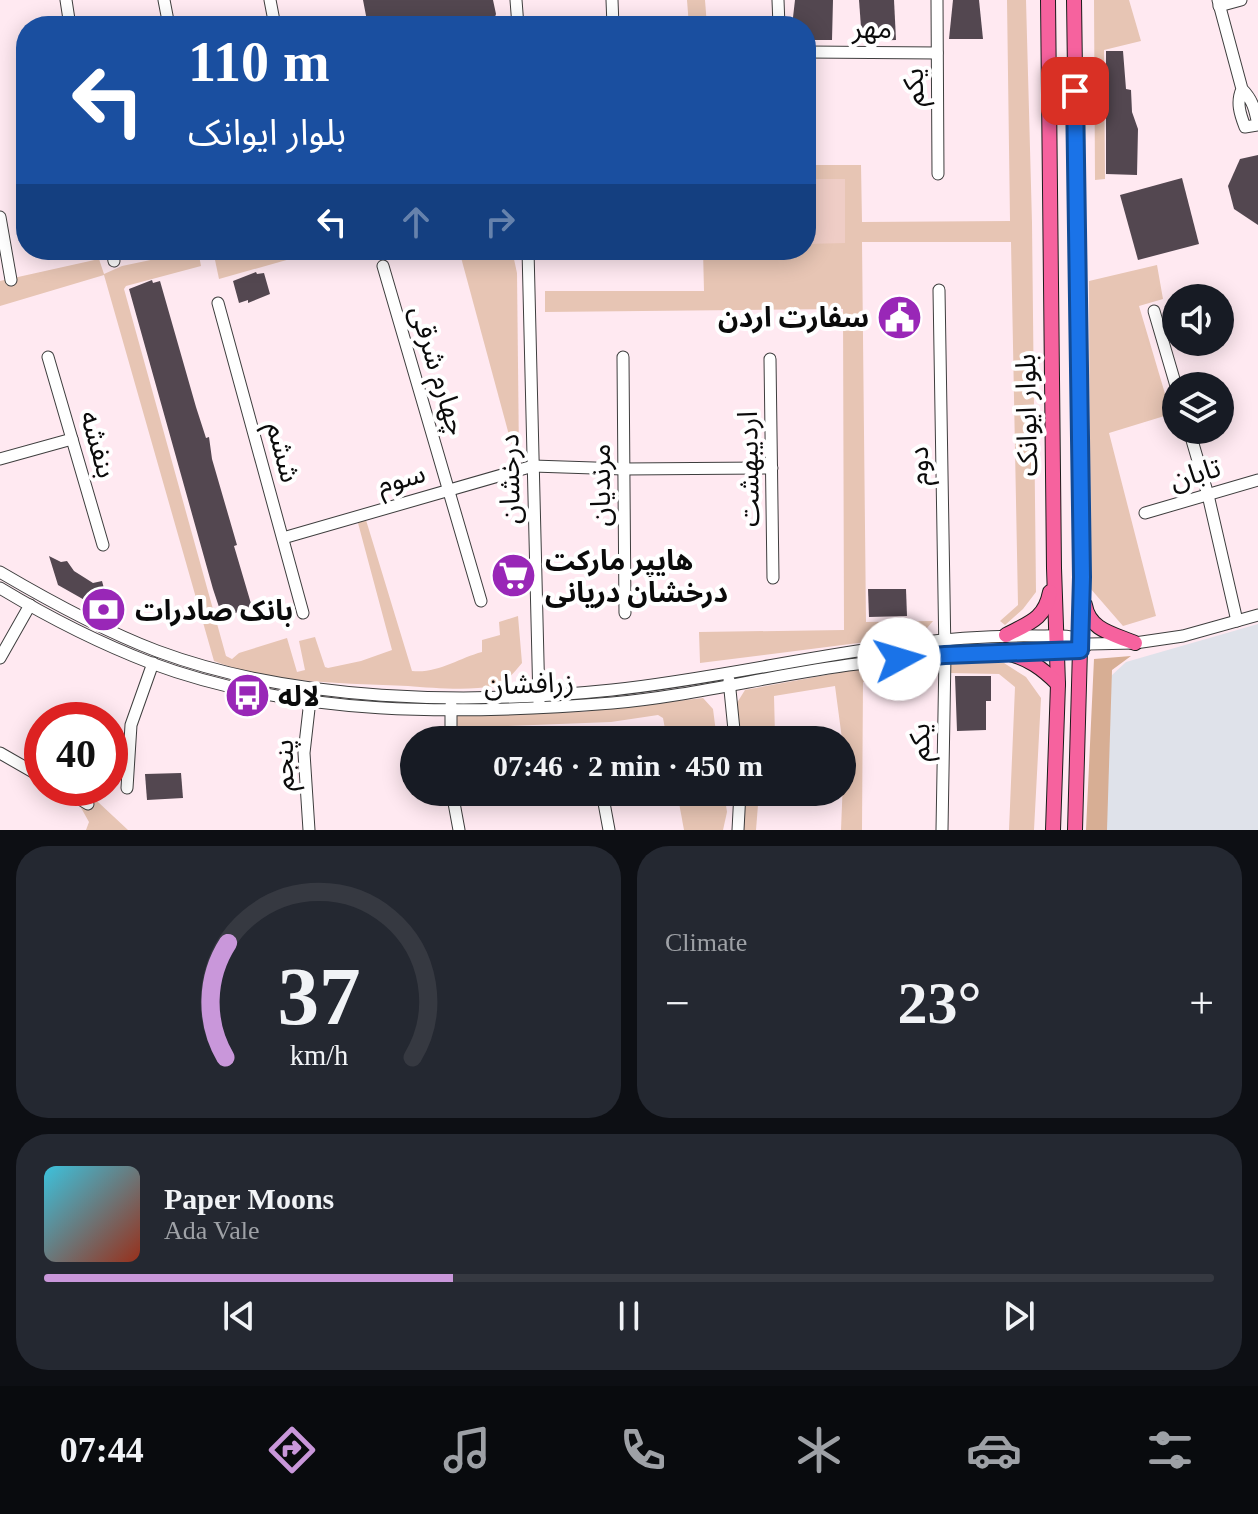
<!DOCTYPE html>
<meta charset="utf-8">
<style>
:root{--surface:#171b24;--page:#242831;--text:#f1f3f6;--muted:#9ea1a6;--line:#363941;--accent:#c997da}
body{margin:0;font-family:"Times New Roman","Noto Sans Arabic",serif;background:var(--page);color:var(--text);height:100vh;display:flex;flex-direction:column;font-size:30px;white-space:nowrap}
*{box-sizing:border-box;margin:0}
p{font-size:26px;color:var(--muted)}
.icon{flex:none;width:44px;height:44px;fill:none;stroke:currentColor;stroke-width:2;stroke-linecap:round;stroke-linejoin:round}
.map{position:relative;height:830px;overflow:hidden}
.drawer{display:flex;flex-direction:column;gap:16px;padding:16px;background:#0d0f14;flex:1}
.drawer>*{flex:none}
.guide{position:absolute;left:16px;top:16px;width:800px;height:244px;border-radius:32px;box-shadow:0 4px 20px #0003;background:#1a4fa0;color:#fff;overflow:hidden}
.fabs{position:absolute;left:1162px;top:284px;display:grid;gap:16px}
.fabs a{display:grid;place-items:center;width:72px;height:72px;border-radius:50%;background:var(--surface);box-shadow:0 4px 20px #0003;font-size:40px}
.speed{position:absolute;left:24px;top:702px;display:flex;gap:16px;font-size:40px;font-weight:700;text-align:center}
.speed>*{display:grid;place-content:center;width:104px;height:104px;border-radius:50%;background:var(--surface);box-shadow:0 4px 20px #0003;line-height:1}
.speed .limit{border:12px solid #d22;background:#fff;color:#111}
.pin{position:absolute;display:grid;place-items:center;width:68px;height:68px;color:#fff;margin:-34px;border-radius:16px;box-shadow:0 4px 12px #0006}
.me{position:absolute;width:88px;margin:-44px;rotate:84deg;stroke-linejoin:round;filter:drop-shadow(0 0 6px #0008)}
.turn{display:flex;align-items:center;gap:28px;height:168px;padding:0 40px;font-size:36px}
.turn .icon{width:104px;height:104px;stroke-width:2.5}
.turn b{display:block;font-size:56px;line-height:68px}
.lanes{display:flex;align-items:center;height:76px;padding:0 40px;background:#0003;justify-content:center;gap:40px;direction:ltr}
.lanes .off{opacity:.35}
.big{font-size:60px;font-weight:700;line-height:1.1}
.drawer .card{flex:1;display:flex;flex-direction:column;justify-content:center;gap:12px;min-width:0;padding:0 28px;border-radius:32px;background:var(--page)}
.drawer .dial{align-items:center;gap:0}
.dial svg{height:208px;overflow:visible;fill:none;stroke:var(--line);stroke-width:7;stroke-linecap:round;text-anchor:middle}
.dial text{fill:var(--text);stroke:none}
.song{display:flex;align-items:center;gap:24px}
.cover{width:96px;height:96px;border-radius:12px;background:linear-gradient(135deg,hsl(190 70% 55%),hsl(10 70% 35%))}
.played{height:8px;border-radius:4px;background:linear-gradient(90deg,var(--accent) 35%,var(--line) 35%)}
.keys{display:flex;justify-content:space-around;direction:ltr}
.heat{display:flex;justify-content:space-between;align-items:center;font-size:44px;direction:ltr}
.drawer .tiles{flex:1;display:grid;gap:16px;grid-template-columns:1fr 1fr}
.card:last-child{grid-column:span 2}
.trip{position:absolute;left:400px;top:726px;width:456px;height:80px;border-radius:40px;background:var(--surface);box-shadow:0 4px 20px #0003;font-weight:700;line-height:80px;text-align:center}
.tab-bar{display:flex;height:128px;justify-content:space-around;align-items:center;background:#090b0e;color:var(--muted)}
.tab-bar .icon{width:56px;height:56px}
.tab-bar .current{color:var(--accent)}
.tab-bar b{font-size:36px;color:var(--text)}
.map>svg:first-child{display:block}
.industrial{fill:#dfe2ea}
.green{fill:#e7c5b4}
.forest{fill:#d7ae94}
.pitch{fill:#efcdc6}
.building{fill:#534750}
.lines{fill:none;stroke-linecap:round;stroke-linejoin:round}
.minor-casing{stroke:#3e3e3e;stroke-width:13}
.major-casing{stroke:#1c1c1c;stroke-width:16}
.minor{stroke:#fff;stroke-width:11}
.major{stroke:#f6629e;stroke-width:14}
.route-casing{stroke:#114b97;stroke-width:20}
.route{stroke:#1a73e8;stroke-width:14}
.labels{text-anchor:middle;stroke-width:8;stroke-linejoin:round;paint-order:stroke}
.street-label{font-size:28px;fill:#0b0b0b;stroke:#fff}
.poi-label{font-size:28px;font-weight:bold;fill:#0b0b0b;stroke:#fff;text-anchor:start}
</style>
<div class="map">
<svg width="1258" height="830" viewBox="0 0 1258 830">
<rect width="100%" height="100%" fill="#ffe9f1"/>
<polygon class="industrial" points="1258,624 1258,830 1101,830 1110,677 1126,662"/>
<g class="green">
<polygon points="687,0 705,0 707,26 689,26"/>
<polygon points="1007,0 1026,0 1032,223 1036,592 1023,609 1005,625 1000,621 1018,605 1011,242 862,242 866,622 933,621 921,635 700,663 699,632 844,630 843,309 545,312 545,291 704,291 703,250 806,250 806,165 861,165 862,222 1010,221"/>
<polygon points="1094,0 1129,0 1141,41 1104,50 1105,179 1095,180"/>
<path d="M198,250L201,266L126,286L124,289L226,656L232,659L239,653L287,638L297,672L305,670L299,641L315,637L325,667L328,668L361,661L392,650L358,523L366,520L412,671C437,674 459,658 482,652V640L500,635L499,622L518,616L522,663C514,672 507,683 494,686C470,691 433,688 408,686C345,683 274,684 214,661L104,275L0,306V281L99,259L104,274L122,266Z"/>
<polygon points="262,250 322,250 219,279 215,260"/>
<polygon points="459,250 512,250 517,273 519,458 516,461"/>
<polygon points="1157,265 1163,299 1139,306 1171,414 1109,433 1156,616 1123,626 1090,588 1089,281"/>
<polygon points="950,661 1004,663 1026,677 1041,698 1034,830 1009,830 1015,687 999,674 949,673"/>
<polygon points="926,664 926,678 882,678 863,682 862,830 841,830 844,754 835,686 774,696 775,735 756,734 756,740 737,740 735,706 745,690 853,670"/>
<polygon points="703,698 713,709 717,740 667,740 663,718 658,715 611,722 455,728 456,716 461,714 580,712"/>
<polygon points="46,788 83,788 128,830 86,830 89,822 80,806"/>
<polygon points="677,792 724,792 727,812 723,830 684,830"/>
<polygon points="741,792 759,792 756,830 741,830"/>
</g>
<polygon class="forest" points="1131,656 1112,670 1107,830 1086,830 1094,659"/>
<polygon class="pitch" points="806,179 845,179 845,243 806,244"/>
<g class="building">
<polygon points="363,0 493,0 496,14 494,20 495,26 368,26"/>
<polygon points="795,0 833,0 832,40 806,40 806,26 792,26"/>
<polygon points="859,0 894,0 896,40 862,41"/>
<polygon points="953,0 979,0 983,39 949,39"/>
<polygon points="1106,51 1123,51 1126,89 1131,90 1132,112 1138,129 1137,175 1106,174"/>
<polygon points="1258,155 1258,225 1234,209 1228,186 1240,159"/>
<polygon points="1182,178 1199,244 1138,260 1120,195"/>
<polygon points="256,272 257,274 264,273 270,294 248,303 248,300 239,303 233,281"/>
<polygon points="152,280 153,283 160,281 196,407 206,438 209,437 212,459 237,545 234,546 252,607 230,615 230,613 222,616 213,589 129,289"/>
<polygon points="49,556 61,562 67,561 74,571 93,583 102,581 111,615 58,585"/>
<polygon points="868,589 906,589 907,616 869,617"/>
<polygon points="955,676 991,676 991,701 986,701 986,730 957,731"/>
<polygon points="181,773 183,798 147,800 145,774"/>
</g>
<g class="lines">
<defs>
<g id="minor">
<polyline points="66,0 70,26"/>
<polyline points="164,0 169,26"/>
<polyline points="270,0 275,26"/>
<polyline points="516,0 518,26"/>
<polyline points="612,0 613,26"/>
<polyline points="778,0 779,26"/>
<polyline points="937,0 938,174"/>
<path d="M1218,0L1242,89C1236,102 1240,114 1245,127L1258,125C1255,110 1253,100 1242,89"/>
<polyline points="1219,6 1241,0"/>
<polyline points="806,52 937,53"/>
<polyline points="0,217 11,280"/>
<polyline points="112,250 114,261"/>
<polyline points="528,250 539,702"/>
<polyline points="383,266 481,601"/>
<polyline points="939,290 945,655 942,830"/>
<polyline points="218,303 303,613"/>
<polyline points="1154,311 1176,386"/>
<polyline points="48,357 103,545"/>
<polyline points="623,357 625,613"/>
<polyline points="770,359 773,578"/>
<polyline points="1189,430 1208,495 1237,621"/>
<polyline points="0,459 72,439"/>
<polyline points="1145,513 1258,480"/>
<polyline points="283,538 533,466 624,469 772,468"/>
<path d="M0,572C51,602 102,630 157,651C294,702 467,705 612,690C753,675 895,633 1038,636C1052,636 1073,634 1085,642"/>
<path d="M0,588C48,617 99,643 151,663C296,717 460,715 612,703C694,696 775,674 857,664C931,654 1005,656 1080,650L1089,644L1135,643L1183,636L1258,615"/>
<polyline points="0,658 30,605"/>
<polyline points="729,680 735,740"/>
<polyline points="451,705 451,740"/>
<polyline points="0,753 42,777"/>
<polyline points="61,788 88,804"/>
<polyline points="127,788 131,725 153,663"/>
<polyline points="452,792 459,830"/>
<polyline points="602,792 609,830"/>
<polyline points="309,830 304,753 310,700"/>
<polyline points="738,830 740,792"/>
</g>
<g id="major">
<polyline points="1048,0 1054,568 1058,684 1053,830"/>
<polyline points="1074,0 1082,577 1075,830"/>
<path d="M1085,605C1089,630 1114,634 1135,643"/>
<path d="M1006,635C1029,623 1045,619 1050,592"/>
<path d="M1006,653C1028,658 1042,668 1058,684"/>
</g>
</defs>
<use href="#minor" class="minor-casing"/>
<use href="#major" class="major-casing"/>
<use href="#minor" class="minor"/>
<use href="#major" class="major"/>
</g>
<g class="lines">
<defs>
<polyline id="route" points="899,659 945,655 1080,650 1082,577 1075,91"/>
</defs>
<use href="#route" class="route-casing"/>
<use href="#route" class="route"/>
</g>
<defs>
<symbol id="civic-disc" viewBox="-11 -11 22 22"><circle r="9.5" fill="#9927b7" stroke="#fff"/><path d="M-.6-6.5H3V-4.5H.6V-3L4-1V1h2V6H-6V1h2V-1L-.6-3ZM-1.2 2.5V6h2.4V2.5Z" fill="#fff"/></symbol>
<symbol id="supermarket-disc" viewBox="-11 -11 22 22"><circle r="9.5" fill="#9927b7" stroke="#fff"/><path d="M-6-5.5h2.5l.6 2H6L4.5 2H-2.5L-4.4-4H-6ZM-1.5 3.2a1.3 1.3 0 1 0 .1 0ZM3 3.2a1.3 1.3 0 1 0 .1 0Z" fill="#fff"/></symbol>
<symbol id="bank-disc" viewBox="-11 -11 22 22"><circle r="9.5" fill="#9927b7" stroke="#fff"/><path d="M-6-4H6V4H-6ZM0-2.3a2.3 2.3 0 1 0 0 4.6a2.3 2.3 0 1 0 0-4.6Z" fill="#fff"/></symbol>
<symbol id="bus-disc" viewBox="-11 -11 22 22"><circle r="9.5" fill="#9927b7" stroke="#fff"/><path d="M-5-6H5V4H4V6H2V4H-2V6H-4V4H-5ZM-3.5-4V0h7V-4ZM-3.5 1.2v1.5H-2V1.2ZM2 1.2v1.5H3.5V1.2Z" fill="#fff"/></symbol>
</defs>
<g fill-rule="evenodd">
<use href="#civic-disc" x="874" y="292" width="51" height="51"/>
<use href="#supermarket-disc" x="488" y="550" width="51" height="51"/>
<use href="#bank-disc" x="78" y="584" width="51" height="51"/>
<use href="#bus-disc" x="222" y="670" width="51" height="51"/>
</g>
<g class="labels">
<g class="street-label">
<text x="872" y="38">مهر</text>
<text transform="translate(913 87) rotate(-90)" y="10">یکم</text>
<text transform="translate(439 370) rotate(73)" y="10">چهارم شرقی</text>
<text transform="translate(1026 415) rotate(-91)" y="10">بلوار ایوانک</text>
<text transform="translate(99 444) rotate(74)" y="10">بنفشه</text>
<text transform="translate(284 452) rotate(75)" y="10">ششم</text>
<text transform="translate(918 466) rotate(-91)" y="10">دوم</text>
<text transform="translate(748 469) rotate(-91)" y="10">اردیبهشت</text>
<text transform="translate(1195 473) rotate(-16)" y="10">تابان</text>
<text transform="translate(401 478) rotate(-16)" y="10">سوم</text>
<text transform="translate(509 479) rotate(-91)" y="10">درخشان</text>
<text transform="translate(600 485) rotate(-90)" y="10">مرنديان</text>
<text transform="translate(529 683) rotate(-2)" y="10">زرافشان</text>
<text transform="translate(919 742) rotate(-89)" y="10">یکم</text>
<text transform="translate(283 765) rotate(-90)" y="10">پنجم</text>
</g>
<g class="poi-label">
<text x="869" y="327" text-anchor="end">سفارت اردن</text>
<text x="545" y="570">هایپر مارکت<tspan x="545" dy="32">درخشان دریانی</tspan></text>
<text x="135" y="620">بانک صادرات</text>
<text x="278" y="706">لاله</text>
</g>
</g>
</svg>
<div class="fabs">
<a><svg class="icon" aria-label="sound" viewBox="0 0 24 24"><path d="M4 9h4l5-4v14l-5-4H4zM17 9q2 3 0 6"/></svg></a>
<a><svg class="icon" aria-label="layers" viewBox="0 0 24 24"><path d="M12 4l9 5-9 5-9-5zM3 14l9 5 9-5"/></svg></a>
</div>
<div class="speed"><div class="limit">40</div></div>
<div class="pin" style="left:1075px;top:91px;background:#d93025"><svg class="icon" aria-label="arrive" viewBox="0 0 24 24"><path d="M6 21V4h12l-3 4 3 4H6"/></svg></div>
<svg class="me" style="left:899px;top:659px" viewBox="-20 -20 40 40"><circle r="19" fill="#fff"/><path d="M0-13L10 11 0 6-10 11z" fill="#1a73e8"/></svg>
<div class="trip">07:46 · 2 min · 450 m</div>
<div class="guide">
<div class="turn"><svg class="icon" aria-label="left" viewBox="0 0 24 24"><path d="M17 20v-9H6M10 6l-5 5 5 5"/></svg><div><b>110 m</b>بلوار ایوانک</div></div>
<div class="lanes"><svg class="icon" aria-label="left" viewBox="0 0 24 24"><path d="M17 20v-9H6M10 6l-5 5 5 5"/></svg><svg class="icon off" aria-label="ahead" viewBox="0 0 24 24"><path d="M12 20V5M6 11l6-6 6 6"/></svg><svg class="icon off" aria-label="right" viewBox="0 0 24 24"><path d="M7 20v-9h11M14 6l5 5-5 5"/></svg></div>
</div>
</div>
<section class="drawer">
<div class="tiles">
<div class="card dial"><svg viewBox="0 0 100 80">
<path d="M14 69A42 42 0 1 1 86 69"/>
<path d="M14 69A42 42 0 0 1 15 25" stroke="#c997da"/>
<text x="50" y="56" font-size="32" font-weight="700">37</text>
<text x="50" y="72" font-size="11">km/h</text>
</svg></div>
<div class="card"><p>Climate</p>
<div class="heat"><a>−</a><b class="big">23°</b><a>+</a></div>
</div>
<div class="card">
<div class="song"><i class="cover"></i><div><b>Paper Moons</b><p>Ada Vale</p></div></div>
<div class="played"></div>
<div class="keys"><svg class="icon" aria-label="previous" viewBox="0 0 24 24"><path d="M18 5L8 12l10 7zM5 5v14"/></svg><svg class="icon" aria-label="pause" viewBox="0 0 24 24"><path d="M8 5v14M16 5v14"/></svg><svg class="icon" aria-label="next" viewBox="0 0 24 24"><path d="M6 5l10 7-10 7zM19 5v14"/></svg></div>
</div>
</div>
</section>
<nav class="tab-bar">
<b>07:44</b>
<svg class="icon current" aria-label="directions" viewBox="0 0 24 24"><path d="M12 3l9 9-9 9-9-9zM9 14v-3h6M13 9l2 2-2 2"/></svg>
<svg class="icon" aria-label="music" viewBox="0 0 24 24"><path d="M9 18V5l10-2v13"/><circle cx="6" cy="18" r="3"/><circle cx="16" cy="16" r="3"/></svg>
<svg class="icon" aria-label="phone" viewBox="0 0 24 24"><path d="M5 4h4l2 5-3 2q2 4 5 5l2-3 5 2v4C11 20 4 13 5 4z"/></svg>
<svg class="icon" aria-label="climate" viewBox="0 0 24 24"><path d="M12 3v18M4 7l16 10M4 17L20 7"/></svg>
<svg class="icon" aria-label="car" viewBox="0 0 24 24"><path d="M5 17H2v-5l4-1 3-4h7l3 4 3 1v5h-3M9 17h6M6 11h13"/><circle cx="7" cy="17" r="2"/><circle cx="17" cy="17" r="2"/></svg>
<svg class="icon" aria-label="filters" viewBox="0 0 24 24"><path d="M4 7h16M4 17h16"/><circle cx="9" cy="7" r="2"/><circle cx="15" cy="17" r="2"/></svg>
</nav>
